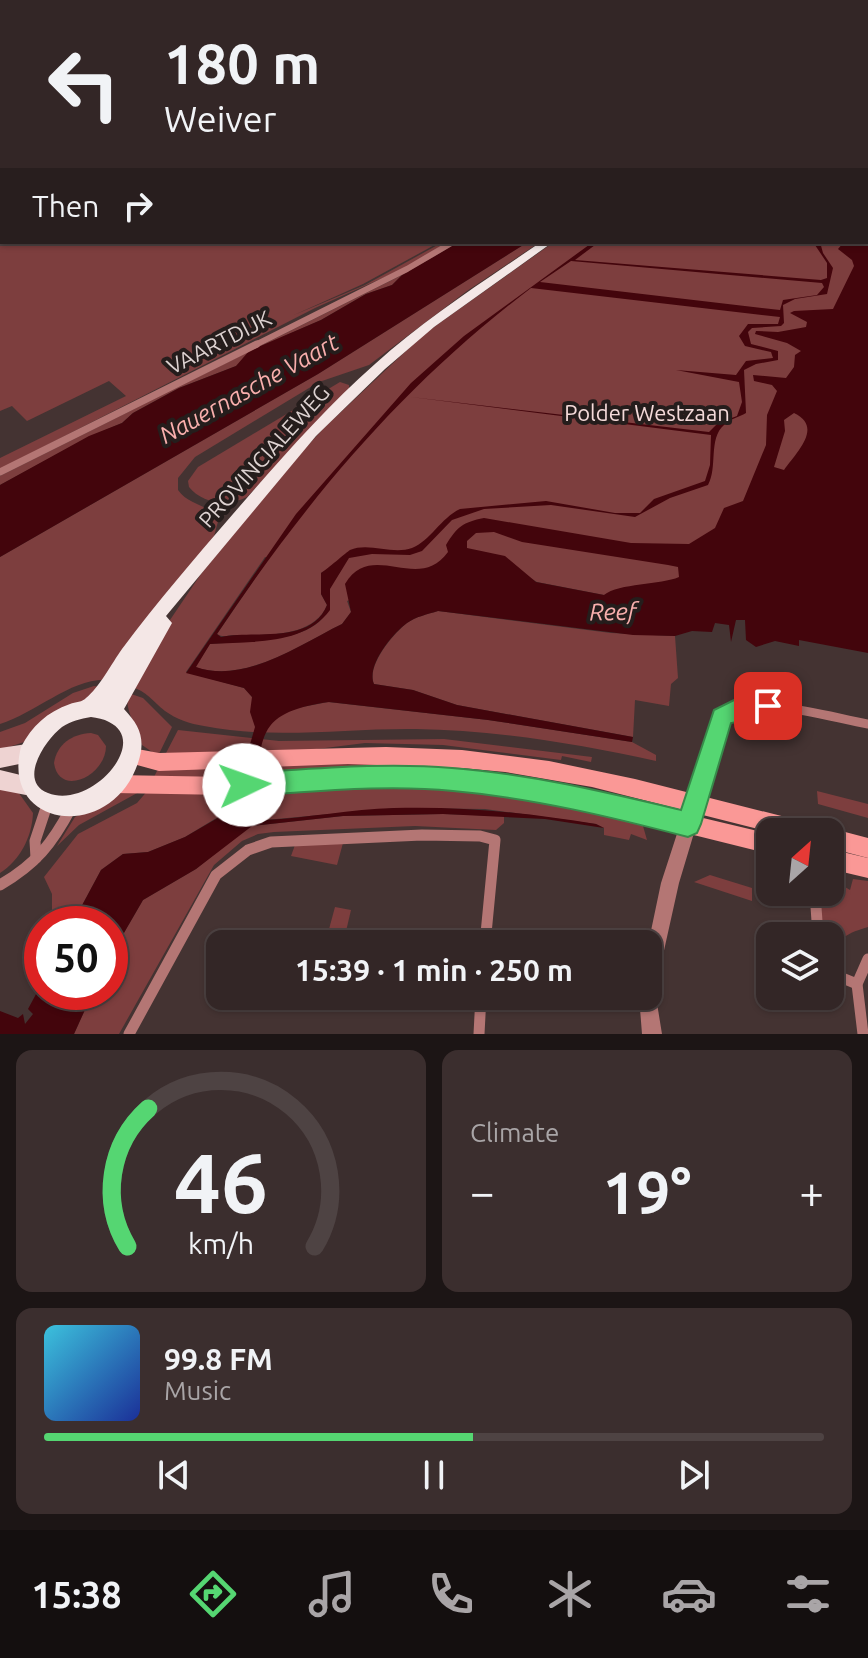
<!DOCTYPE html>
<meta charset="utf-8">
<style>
:root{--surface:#332626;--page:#3b2e2e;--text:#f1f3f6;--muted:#a9a5a7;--line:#4e4343;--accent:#55d672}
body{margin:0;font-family:Ubuntu,sans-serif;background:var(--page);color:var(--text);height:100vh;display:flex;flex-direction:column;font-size:30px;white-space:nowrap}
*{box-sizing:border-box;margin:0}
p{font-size:26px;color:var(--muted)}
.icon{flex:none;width:44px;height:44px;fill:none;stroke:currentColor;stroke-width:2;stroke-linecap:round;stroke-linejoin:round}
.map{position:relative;height:1034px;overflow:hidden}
.sheet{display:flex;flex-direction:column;gap:16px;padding:16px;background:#1c1515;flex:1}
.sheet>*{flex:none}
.top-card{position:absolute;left:0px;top:0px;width:868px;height:244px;box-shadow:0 2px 6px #0004,0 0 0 2px var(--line);background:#332626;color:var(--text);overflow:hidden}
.needle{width:52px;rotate:27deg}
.fabs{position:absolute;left:756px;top:818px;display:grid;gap:16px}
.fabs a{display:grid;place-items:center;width:88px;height:88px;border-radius:16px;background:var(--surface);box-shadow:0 2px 6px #0004,0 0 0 2px var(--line);font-size:40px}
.speed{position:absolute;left:24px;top:906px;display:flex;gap:16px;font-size:40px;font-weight:700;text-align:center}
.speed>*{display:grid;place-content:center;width:104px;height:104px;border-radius:50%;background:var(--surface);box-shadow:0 2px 6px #0004,0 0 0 2px var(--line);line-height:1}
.speed .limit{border:12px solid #d22;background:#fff;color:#111}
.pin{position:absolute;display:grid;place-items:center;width:68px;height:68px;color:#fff;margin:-34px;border-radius:16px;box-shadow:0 4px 12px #0006}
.me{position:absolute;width:88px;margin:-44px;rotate:87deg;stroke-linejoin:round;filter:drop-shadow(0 0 6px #0008)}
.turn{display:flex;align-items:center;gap:28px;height:168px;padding:0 32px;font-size:36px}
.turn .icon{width:104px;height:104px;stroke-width:2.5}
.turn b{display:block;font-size:56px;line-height:68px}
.then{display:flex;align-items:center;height:76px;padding:0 32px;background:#0003;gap:16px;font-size:30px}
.big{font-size:60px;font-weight:700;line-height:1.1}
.sheet .widget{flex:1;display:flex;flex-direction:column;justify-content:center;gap:12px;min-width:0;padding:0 28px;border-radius:16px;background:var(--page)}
.sheet .dial{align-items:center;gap:0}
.dial svg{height:208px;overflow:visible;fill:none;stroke:var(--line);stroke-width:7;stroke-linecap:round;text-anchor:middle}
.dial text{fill:var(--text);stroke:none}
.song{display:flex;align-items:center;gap:24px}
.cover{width:96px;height:96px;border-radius:12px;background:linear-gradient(135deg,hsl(190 70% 55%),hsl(230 70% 35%))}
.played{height:8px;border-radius:4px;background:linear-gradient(90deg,var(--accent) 55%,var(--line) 55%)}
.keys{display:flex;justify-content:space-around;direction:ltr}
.heat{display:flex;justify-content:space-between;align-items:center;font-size:44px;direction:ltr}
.sheet .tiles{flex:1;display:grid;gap:16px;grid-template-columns:1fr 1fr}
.widget:last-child{grid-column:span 2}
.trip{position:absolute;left:206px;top:930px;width:456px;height:80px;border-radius:16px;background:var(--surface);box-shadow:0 2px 6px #0004,0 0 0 2px var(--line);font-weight:700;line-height:80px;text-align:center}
.tab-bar{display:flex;height:128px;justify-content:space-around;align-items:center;background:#140f0f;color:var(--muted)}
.tab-bar .icon{width:56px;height:56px}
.tab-bar .selected{color:var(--accent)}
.tab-bar b{font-size:36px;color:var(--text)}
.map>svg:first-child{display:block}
.green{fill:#7d3e3e}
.water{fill:#43050c;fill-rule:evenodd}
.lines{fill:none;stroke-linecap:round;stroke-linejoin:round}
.minor-far3{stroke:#b47674;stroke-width:6}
.minor-far2{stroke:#b47674;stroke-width:7}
.minor-far1{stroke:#b47674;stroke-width:9}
.minor{stroke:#b47674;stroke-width:11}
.tertiary{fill:#b47674;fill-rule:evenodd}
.secondary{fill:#fa9896;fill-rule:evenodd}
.primary{fill:#eed3d2;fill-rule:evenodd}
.trunk{fill:#f4e7e6;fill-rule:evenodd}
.route{fill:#55d672;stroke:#378b4a;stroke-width:2}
.labels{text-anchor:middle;stroke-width:8;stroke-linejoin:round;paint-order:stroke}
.street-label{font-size:22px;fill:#ddd2d1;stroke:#251d1c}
.park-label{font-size:22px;fill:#f4dad9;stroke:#251d1c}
.water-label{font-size:24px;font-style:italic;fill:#f9afad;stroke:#251d1c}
</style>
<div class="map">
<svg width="868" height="1034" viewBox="0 0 868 1034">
<rect width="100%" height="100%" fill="#443332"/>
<g class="green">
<polygon points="0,0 533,0 536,2 2,2 2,242 440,242 363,284 294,315 365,285 443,242 448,242 405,268 315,308 0,469 0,458 126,396 109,381 27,421 12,406 0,411"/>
<path d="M866,130L868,571L639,587L604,595L537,582L530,578L440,563L347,601L351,612L342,624C299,645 245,684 195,667L210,644C243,641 309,644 327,612C332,603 327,598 330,588C333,581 339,574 343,567L335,565L321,573V594L327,605C314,638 264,635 235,635C227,635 224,638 217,634L269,558L265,557L186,672L244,688L252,697L253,705L271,722L287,710L328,702L488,720L632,742L656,755V761C578,744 495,730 416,729C345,728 274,740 204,726C190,724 176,719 165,711C152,701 147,691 131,687L170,620L201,574L286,469L324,428L424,334L554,242H866Z"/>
<path d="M528,242H540L467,291L369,365L319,382L195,457L178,478V490C188,505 207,504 219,518L214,536L108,680C73,677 36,713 0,724V557L318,374Z"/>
<polygon points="402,275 392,285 366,294 321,320 282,337 236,366 179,388 133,413 122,423 89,437 0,485 0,476"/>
<path d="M340,382L349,385V389L247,497C228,507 203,504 189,487L188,481L198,467Z"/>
<path d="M438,611L611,633L675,636L678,678L671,684L669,706L635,700L633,737L457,705L413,690L374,684C366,666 393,634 407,623C415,617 428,614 438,611Z"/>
<polygon points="94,686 101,687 95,694 38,729 24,742 0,750 0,732 25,723 73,693"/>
<path d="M128,693L143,698L172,727L158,756L142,745C138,727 124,712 128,693Z"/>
<polygon points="178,730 279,741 444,739 592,757 591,762 562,756 561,760 443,745 365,743 277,754 165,755"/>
<path d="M91,733L98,735L106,746C106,776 59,798 54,763C57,744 72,734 91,733Z"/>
<path d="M392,760L405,764C323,780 238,780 154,777L159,767Z"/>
<path d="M0,785L16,789L33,813C32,837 20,860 0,873Z"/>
<polygon points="128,789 139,792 79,825 57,846 75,817"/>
<path d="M149,789C251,791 354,783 456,791C519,797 582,809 643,826L647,840L631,834L629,840L604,835V828L596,824L485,809L397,808L265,820L248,810L223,814L185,837L148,852L123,854L101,870L72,924H52V894L44,877L78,834L137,803Z"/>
<polygon points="817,791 868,804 868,818 818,804"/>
<polygon points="443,814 504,816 504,823 496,830 415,826 274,832 258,834 242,841 214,865 119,1034 74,1034 93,992 110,992 110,957 143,900 196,869 243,831 252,826 343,816"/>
<polygon points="343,843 337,865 291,856 295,845"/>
<polygon points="710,875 752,888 752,901 694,882"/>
<path d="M830,878L850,890L853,879L868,881V927C841,935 836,940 832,968L830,936H823L820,892H830Z"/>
<polygon points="335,907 351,910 343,944 325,944"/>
</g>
<g class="water">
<path d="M868,159V653L799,640V646L775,641L756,647L746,640L745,620H736L731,642L729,625L715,623L712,632L692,631L675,636L633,635L438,611C428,614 415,617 407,623C392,634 366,666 374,684L413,690L457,705L633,737L632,742L488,720L329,702C245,714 269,743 248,810L265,820C308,818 351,809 394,808C462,806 529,813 596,824L604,828L545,819L443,814L343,816L252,826L196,869L143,900L110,957V924H72L101,870L123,854L148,852L185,837L216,819L233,804L255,727L250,712L252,697L244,688L186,673L296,514L411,383L464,336L593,242H599L575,260L821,280L827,278V263L815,245V242H820L823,253L833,268L827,294L795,299L783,305L784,323L781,326L752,328L748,332L751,344L778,351V360L756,364L744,370L746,413C739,417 730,419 724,425C708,439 718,467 708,485L670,498L635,517L551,505L484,509L452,520L422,551L410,555L372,554L349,558L330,589V610C304,646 250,641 210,644L196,667C245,684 299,645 342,624L351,612L345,584C372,539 418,594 448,552L446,545C457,527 463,522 484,518L631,543L689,544L715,528L724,508L743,501L766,445L767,415L777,391L772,385L754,381L753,375L786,378L794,367L795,355L801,351L787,343L755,334L756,331L778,332L806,327L807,322L790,313L794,311L833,309L854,266L852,260L838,249L844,242H866ZM571,261L822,283L824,287L817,295L783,300L780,310L540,282ZM531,288L780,317L778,324H748L739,336L745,346L771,352L773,358L746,361L736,375L676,370L739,382L742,402L737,416L718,423L709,432L411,397L711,435L710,465L705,481L654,499L640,513H615L546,501L460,509C441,518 430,541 412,548C392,555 369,542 350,550C347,552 326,570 321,573V594L327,605C311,645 253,630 221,637L217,634C308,498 402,386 531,288ZM794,413C824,427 796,453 784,470L774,467L785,431L784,420ZM494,532L522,542L668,565L678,567L679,577C661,585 619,583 604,595L536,582L505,556L467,548V541L476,533Z"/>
<polygon points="459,242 528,242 318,374 0,557 0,485 89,436 122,423 133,413 179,388 236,366 249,351 321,320 366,294 392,285 402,275"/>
<polygon points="42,983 42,992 93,992 74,1034 0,1034 0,1011 18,1018 23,1014 25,1024 33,1014 28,1009"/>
</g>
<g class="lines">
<polyline class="minor-far3" points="253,346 407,269 453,242"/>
<polyline class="minor-far2" points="0,472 257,344"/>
<path class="minor-far1" d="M709,751L725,714C761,695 828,717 868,724"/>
<g class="minor">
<polyline points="695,803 709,749"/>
<polyline points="36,858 35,841 47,805"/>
<path d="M0,885C36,864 52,844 71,808"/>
<polyline points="815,892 818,936"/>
<polyline points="830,973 857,984"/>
<polyline points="129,1034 216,875 248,850 271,842 422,835 480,836 495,840 485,944"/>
<polyline points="479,1034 481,996"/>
<polyline points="863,1034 857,984 868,959"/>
</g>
<g class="tertiary">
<rect x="866" y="41" width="2" height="4"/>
<polygon points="695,795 701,797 703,803 679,883 655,991 662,1034 642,1034 639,996 648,996 648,945 661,883 687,803 689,797"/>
</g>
<g class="secondary">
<polygon points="386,747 462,750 549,761 635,779 805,822 812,825 815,832 770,832 592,787 505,772 462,768 348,764 159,771 126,762 123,756 126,750 132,748 159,753"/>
<polygon points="369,768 452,770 573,787 770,834 770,854 573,805 452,788 369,786 227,795 115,793 109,790 106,784 109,778 115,775 227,777"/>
<polygon points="830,828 868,838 868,858 830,848 830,832 823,832"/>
<polygon points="830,849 868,858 868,878 830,869"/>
</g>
<g class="primary">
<polygon points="27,744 34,747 37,754 34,761 0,768 0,748"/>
<polygon points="0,770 33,778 36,785 33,792 26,795 0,790"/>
</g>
<g class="trunk">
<polygon points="868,4 868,11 866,12 866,5"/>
<polygon points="866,35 868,35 866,41"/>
<rect x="866" y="125" width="2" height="6"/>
<path d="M541,242H553L434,327L385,369L316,436L166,616L172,623L124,709C140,726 146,739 138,763C111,843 0,829 21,747C32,726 47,712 70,704C75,702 83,702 86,698C99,688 112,663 122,649C157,602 195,558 233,514C279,461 323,410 375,364C426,318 484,281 541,242ZM91,717C97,718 104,719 109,722C151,742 90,810 48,793C17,781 46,739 62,727C71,721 80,719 91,717Z"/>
</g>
</g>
<path class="route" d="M768,696L776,699L779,706L776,714L731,723L701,824L697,833L688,837C611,817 533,798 453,791C384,784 313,792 244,796L235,793L232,785L235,777L244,773C313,769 383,762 452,768C530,774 605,792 681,810L714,710L734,700Z"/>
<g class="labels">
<g class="street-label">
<text transform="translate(219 342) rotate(-27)" y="8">VAARTDIJK</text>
<text transform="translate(264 456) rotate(-48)" y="8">PROVINCIALEWEG</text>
</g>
<g class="park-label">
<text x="647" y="421">Polder Westzaan</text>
</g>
<g class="water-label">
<text transform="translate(249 389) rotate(-29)" y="8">Nauernasche Vaart</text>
<text transform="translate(613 612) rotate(-1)" y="8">Reef</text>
</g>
</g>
</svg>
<div class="fabs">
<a><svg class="needle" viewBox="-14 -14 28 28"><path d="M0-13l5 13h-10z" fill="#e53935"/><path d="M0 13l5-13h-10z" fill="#a9a5a7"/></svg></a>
<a><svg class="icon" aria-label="layers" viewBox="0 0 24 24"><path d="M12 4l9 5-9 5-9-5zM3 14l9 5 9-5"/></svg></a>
</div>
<div class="speed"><div class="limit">50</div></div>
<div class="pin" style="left:768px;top:706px;background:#d93025"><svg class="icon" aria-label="arrive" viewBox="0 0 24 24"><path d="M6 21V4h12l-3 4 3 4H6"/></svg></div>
<svg class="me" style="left:244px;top:785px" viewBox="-20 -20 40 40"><circle r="19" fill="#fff"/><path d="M0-13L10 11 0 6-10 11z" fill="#55d672"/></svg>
<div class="trip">15:39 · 1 min · 250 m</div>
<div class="top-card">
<div class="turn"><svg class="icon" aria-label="left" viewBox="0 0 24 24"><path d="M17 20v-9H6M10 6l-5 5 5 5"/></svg><div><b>180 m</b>Weiver</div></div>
<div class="then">Then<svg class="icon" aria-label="right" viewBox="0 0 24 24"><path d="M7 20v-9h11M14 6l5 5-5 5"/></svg></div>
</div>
</div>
<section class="sheet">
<div class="tiles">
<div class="widget dial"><svg viewBox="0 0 100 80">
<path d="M14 69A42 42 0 1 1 86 69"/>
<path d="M14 69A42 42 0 0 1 22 16" stroke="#55d672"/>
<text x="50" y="56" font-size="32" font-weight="700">46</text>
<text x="50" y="72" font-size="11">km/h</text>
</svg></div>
<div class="widget"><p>Climate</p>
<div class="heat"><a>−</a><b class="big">19°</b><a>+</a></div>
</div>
<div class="widget">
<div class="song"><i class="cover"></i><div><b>99.8 FM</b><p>Music</p></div></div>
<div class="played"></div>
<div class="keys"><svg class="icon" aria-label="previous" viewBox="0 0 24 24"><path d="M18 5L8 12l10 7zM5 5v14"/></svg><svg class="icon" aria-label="pause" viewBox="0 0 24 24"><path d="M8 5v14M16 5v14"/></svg><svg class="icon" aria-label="next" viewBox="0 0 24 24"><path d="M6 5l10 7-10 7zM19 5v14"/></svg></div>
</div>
</div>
</section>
<nav class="tab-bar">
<b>15:38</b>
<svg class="icon selected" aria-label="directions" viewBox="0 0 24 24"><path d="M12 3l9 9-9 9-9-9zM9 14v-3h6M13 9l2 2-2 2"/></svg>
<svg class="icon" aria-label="music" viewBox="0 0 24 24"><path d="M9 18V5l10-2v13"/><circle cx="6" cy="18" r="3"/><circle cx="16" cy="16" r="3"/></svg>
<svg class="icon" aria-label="phone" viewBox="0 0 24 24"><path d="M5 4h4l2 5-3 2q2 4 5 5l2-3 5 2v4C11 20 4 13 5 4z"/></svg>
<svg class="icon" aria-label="climate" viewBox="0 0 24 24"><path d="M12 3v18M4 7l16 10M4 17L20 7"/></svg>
<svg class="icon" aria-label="car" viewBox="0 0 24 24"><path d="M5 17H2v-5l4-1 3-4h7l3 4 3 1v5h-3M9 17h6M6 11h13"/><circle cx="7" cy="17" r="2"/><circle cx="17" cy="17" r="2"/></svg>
<svg class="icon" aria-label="filters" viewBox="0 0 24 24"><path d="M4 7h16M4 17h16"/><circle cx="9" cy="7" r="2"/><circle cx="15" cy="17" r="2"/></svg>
</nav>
